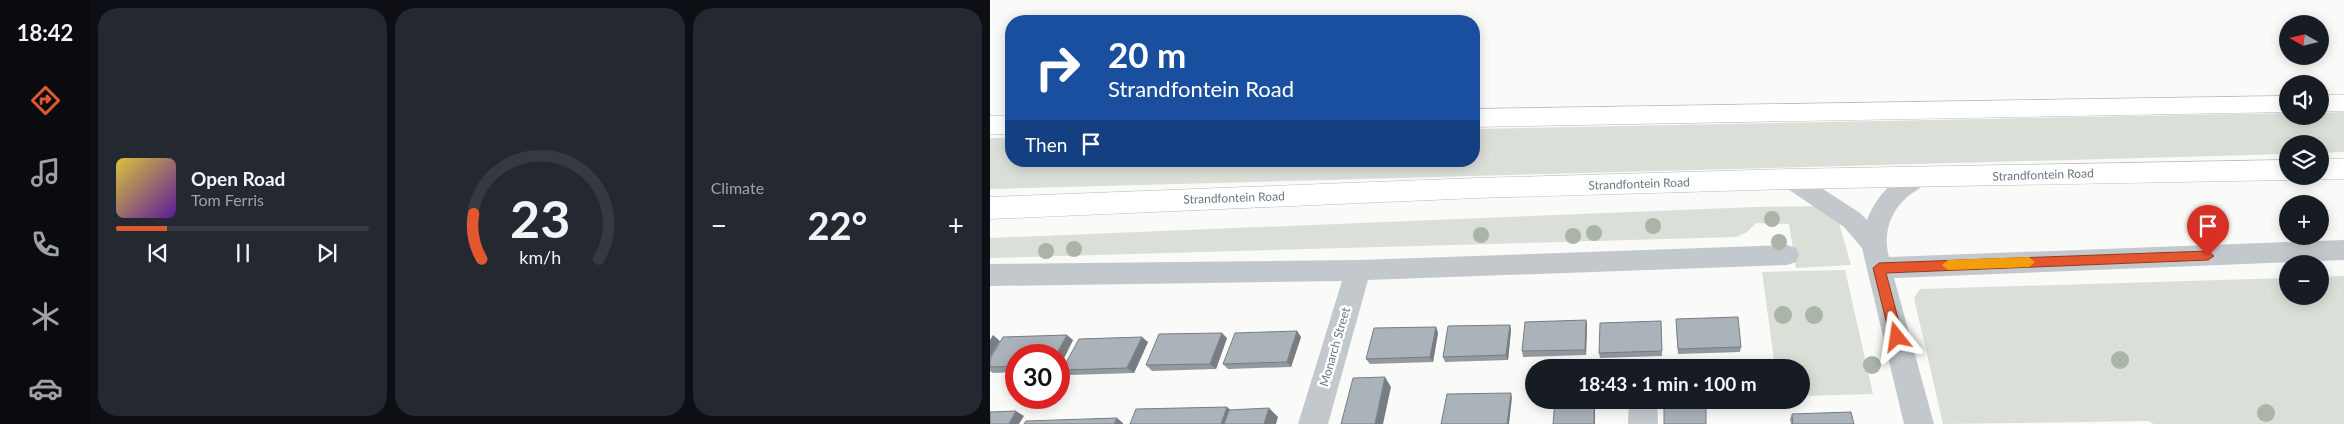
<!DOCTYPE html>
<meta charset="utf-8">
<style>
:root{--surface:#171b24;--page:#242831;--text:#f1f3f6;--muted:#9ea1a6;--line:#363941;--accent:#e4572e}
body{margin:0;font-family:Lato,sans-serif;background:var(--page);color:var(--text);height:100vh;display:flex;flex-direction:column;font-size:19px;white-space:nowrap}
*{box-sizing:border-box;margin:0}
p{font-size:16px;color:var(--muted)}
.icon{flex:none;width:28px;height:28px;fill:none;stroke:currentColor;stroke-width:2;stroke-linecap:round;stroke-linejoin:round}
.map{position:relative;flex:1;overflow:hidden}
.panel{display:flex;flex-direction:column;gap:8px;padding:8px;background:#0d0f14;width:900px}
.panel>*{flex:none}
.hud{position:absolute;left:15px;top:15px;width:475px;height:152px;border-radius:20px;box-shadow:0 2px 12px #0003;background:#1a4fa0;color:#fff;overflow:hidden}
.needle{width:32px;rotate:278deg}
.fabs{position:absolute;left:1289px;top:15px;display:grid;gap:10px}
.fabs a{display:grid;place-items:center;width:50px;height:50px;border-radius:50%;background:var(--surface);box-shadow:0 2px 12px #0003;font-size:25px}
.speed{position:absolute;left:15px;top:344px;display:flex;gap:10px;font-size:25px;font-weight:700;text-align:center}
.speed>*{display:grid;place-content:center;width:65px;height:65px;border-radius:50%;background:var(--surface);box-shadow:0 2px 12px #0003;line-height:1}
.speed .limit{border:8px solid #d22;background:#fff;color:#111}
.pin{position:absolute;display:grid;place-items:center;width:42px;height:42px;color:#fff;margin:-51px -21px;border-radius:50% 50% 50% 0;rotate:-45deg;box-shadow:0 0 5px #0007}
.pin .icon{rotate:45deg}
.me{position:absolute;width:55px;margin:-28px;rotate:345deg;stroke-linejoin:round;filter:drop-shadow(0 0 4px #0008)}
.turn{display:flex;align-items:center;gap:18px;height:105px;padding:0 20px;font-size:22px}
.turn .icon{width:65px;height:65px;stroke-width:2.5}
.turn b{display:block;font-size:35px;line-height:42px}
.then{display:flex;align-items:center;height:48px;padding:0 20px;background:#0003;gap:10px;font-size:19px}
.big{font-size:38px;font-weight:700;line-height:1.1}
.panel .widget{flex:1;display:flex;flex-direction:column;justify-content:center;gap:8px;min-width:0;padding:0 18px;border-radius:20px;background:var(--page)}
.panel .dial{align-items:center;gap:0}
.dial svg{height:130px;overflow:visible;fill:none;stroke:var(--line);stroke-width:7;stroke-linecap:round;text-anchor:middle}
.dial text{fill:var(--text);stroke:none}
.song{display:flex;align-items:center;gap:15px}
.cover{width:60px;height:60px;border-radius:8px;background:linear-gradient(135deg,hsl(50 70% 55%),hsl(270 70% 35%))}
.played{height:5px;border-radius:2px;background:linear-gradient(90deg,var(--accent) 20%,var(--line) 20%)}
.keys{display:flex;justify-content:space-around;direction:ltr}
.heat{display:flex;justify-content:space-between;align-items:center;font-size:28px;direction:ltr}
.panel .tiles{flex:1;display:grid;gap:8px;grid-template-columns:repeat(3,1fr)}
.trip{position:absolute;left:535px;top:359px;width:285px;height:50px;border-radius:25px;background:var(--surface);box-shadow:0 2px 12px #0003;font-weight:700;line-height:50px;text-align:center}
main{display:flex;flex:1;min-height:0}
.menu{display:flex;flex-direction:column;width:90px;justify-content:space-around;align-items:center;background:#090b0e;color:var(--muted)}
.menu .icon{width:35px;height:35px}
.menu .current{color:var(--accent)}
.menu b{font-size:22px;color:var(--text)}
.map>svg:first-child{display:block}
.green{fill:#dadfd7}
.lines{fill:none;stroke-linecap:round;stroke-linejoin:round}
.primary-casing{stroke:#b5babe;stroke-width:1}
.minor{fill:#c3c8cc;fill-rule:evenodd}
.primary{fill:#fff;fill-rule:evenodd}
.tree{fill:#aab4a7}
.wall{fill:#929a9f}
.shaded-wall{fill:#777d82}
.building{fill:#aab3b9;stroke:#777d82}
.route{fill:#e4572e;stroke:#94391e}
.slow{fill:#f59e0b}
.labels{text-anchor:middle;stroke-width:5;stroke-linejoin:round;paint-order:stroke}
.street-label{font-size:12px;fill:#657683;stroke:#fff}
</style>
<main>
<nav class="menu">
<b>18:42</b>
<svg class="icon current" aria-label="directions" viewBox="0 0 24 24"><path d="M12 3l9 9-9 9-9-9zM9 14v-3h6M13 9l2 2-2 2"/></svg>
<svg class="icon" aria-label="music" viewBox="0 0 24 24"><path d="M9 18V5l10-2v13"/><circle cx="6" cy="18" r="3"/><circle cx="16" cy="16" r="3"/></svg>
<svg class="icon" aria-label="phone" viewBox="0 0 24 24"><path d="M5 4h4l2 5-3 2q2 4 5 5l2-3 5 2v4C11 20 4 13 5 4z"/></svg>
<svg class="icon" aria-label="climate" viewBox="0 0 24 24"><path d="M12 3v18M4 7l16 10M4 17L20 7"/></svg>
<svg class="icon" aria-label="car" viewBox="0 0 24 24"><path d="M5 17H2v-5l4-1 3-4h7l3 4 3 1v5h-3M9 17h6M6 11h13"/><circle cx="7" cy="17" r="2"/><circle cx="17" cy="17" r="2"/></svg>
</nav>
<section class="panel">
<div class="tiles">
<div class="widget">
<div class="song"><i class="cover"></i><div><b>Open Road</b><p>Tom Ferris</p></div></div>
<div class="played"></div>
<div class="keys"><svg class="icon" aria-label="previous" viewBox="0 0 24 24"><path d="M18 5L8 12l10 7zM5 5v14"/></svg><svg class="icon" aria-label="pause" viewBox="0 0 24 24"><path d="M8 5v14M16 5v14"/></svg><svg class="icon" aria-label="next" viewBox="0 0 24 24"><path d="M6 5l10 7-10 7zM19 5v14"/></svg></div>
</div>
<div class="widget dial"><svg viewBox="0 0 100 80">
<path d="M14 69A42 42 0 1 1 86 69"/>
<path d="M14 69A42 42 0 0 1 9 41" stroke="#e4572e"/>
<text x="50" y="56" font-size="32" font-weight="700">23</text>
<text x="50" y="72" font-size="11">km/h</text>
</svg></div>
<div class="widget"><p>Climate</p>
<div class="heat"><a>−</a><b class="big">22°</b><a>+</a></div>
</div>
</div>
</section>
<div class="map">
<svg width="1354" height="424" viewBox="0 0 1354 424">
<rect width="100%" height="100%" fill="#fafaf8"/>
<g class="green">
<polygon points="1354,112 1354,152 1330,153 1330,144 1298,144 1297,154 0,189 0,138 21,138 21,161 484,161 484,129 1297,113 1298,116 1330,116 1330,113"/>
<polygon points="829,206 847,216 861,265 806,268 799,224 766,223 757,232 746,237 0,258 0,238 765,207"/>
<polygon points="855,270 883,394 811,396 811,368 785,367 772,272"/>
<polygon points="1354,276 1354,424 1164,424 1158,421 953,424 924,298 930,289 1297,278 1298,296 1330,296 1330,277"/>
</g>
<g class="lines">
<defs>
<g id="primary">
<rect x="1330" y="95" width="24" height="16"/>
<polygon points="1298,96 1298,112 484,127 484,109"/>
<rect x="0" y="116" width="21" height="18"/>
<polygon points="1330,159 1354,159 1354,179 1330,179 1322,176 1330,176"/>
<polygon points="1298,160 1298,176 1308,176 1298,180 800,189 487,198 0,219 0,197 487,178 800,169"/>
</g>
</defs>
<use href="#primary" class="primary-casing"/>
<g class="minor">
<path d="M929,168L937,171L940,177C935,186 925,191 917,197C899,213 893,235 899,257L1354,240V260L904,278L944,424H914L872,248L854,227L792,185L789,179L792,173L800,170L808,173L870,213L877,220C886,197 904,176 929,168Z"/>
<polygon points="797,245 806,248 809,255 806,262 797,265 378,280 338,424 308,424 352,281 0,286 0,264 368,260"/>
<polygon points="639,400 667,400 668,424 638,424"/>
</g>
<use href="#primary" class="primary"/>
</g>
<g class="tree">
<circle cx="782" cy="219" r="8"/>
<circle cx="663" cy="226" r="8"/>
<circle cx="604" cy="233" r="8"/>
<circle cx="491" cy="235" r="8"/>
<circle cx="583" cy="236" r="8"/>
<circle cx="789" cy="242" r="8"/>
<circle cx="84" cy="249" r="8"/>
<circle cx="56" cy="251" r="8"/>
<circle cx="793" cy="315" r="9"/>
<circle cx="824" cy="315" r="9"/>
<circle cx="1130" cy="360" r="9"/>
<circle cx="882" cy="365" r="9"/>
<circle cx="1276" cy="413" r="9"/>
</g>
<g class="wall">
<polygon points="596,320 597,325 596,355 533,357 532,351"/>
<polygon points="671,321 672,356 610,358 609,353"/>
<polygon points="520,325 521,330 518,360 455,362 453,357"/>
<polygon points="686,325 751,347 750,352 688,354"/>
<polygon points="446,327 448,333 443,362 380,364 376,359"/>
<polygon points="307,331 311,337 301,367 238,369 233,364"/>
<polygon points="237,338 226,369 162,371 156,365"/>
<polygon points="83,340 69,368 69,355 26,355 26,372 3,373 0,371 0,359"/>
<polygon points="158,342 144,373 79,375 72,370"/>
<polygon points="802,414 864,424 801,424 800,419"/>
</g>
<g class="shaded-wall">
<polygon points="596,320 597,325 596,355 595,350"/>
<polygon points="520,325 521,330 518,360 516,355"/>
<polygon points="446,327 448,333 443,362 440,357"/>
<polygon points="307,331 311,337 301,367 297,362"/>
<polygon points="232,333 237,338 226,369 220,364"/>
<polygon points="3,335 10,341 0,358 0,340"/>
<polygon points="77,335 83,340 69,368 69,355 66,355"/>
<polygon points="152,337 158,342 144,373 137,368"/>
<polygon points="395,377 401,387 393,424 385,424"/>
<polygon points="521,393 522,398 519,424 517,424"/>
<rect x="604" y="400" width="1" height="24"/>
<polygon points="237,407 243,412 238,424 231,424"/>
<polygon points="279,408 288,417 286,424 274,424"/>
<polygon points="26,411 34,416 29,424 19,424"/>
<polygon points="127,418 133,423 133,424 124,424"/>
</g>
<g class="building">
<polygon points="748,317 751,347 688,349 686,319"/>
<polygon points="596,320 595,350 532,351 535,322"/>
<polygon points="671,321 672,351 609,353 610,323"/>
<polygon points="520,325 516,355 453,357 458,326"/>
<polygon points="446,327 440,357 376,359 384,328"/>
<polygon points="307,331 297,362 233,364 245,333"/>
<polygon points="232,333 220,364 156,365 169,334"/>
<polygon points="77,335 66,355 26,355 26,366 0,367 0,359 13,337"/>
<polygon points="152,337 137,368 72,370 89,339"/>
<polygon points="395,377 385,424 351,424 363,378"/>
<polygon points="521,393 517,424 451,424 457,394"/>
<polygon points="565,400 604,400 604,424 563,424"/>
<rect x="674" y="400" width="42" height="24"/>
<polygon points="237,407 231,424 140,424 146,409"/>
<polygon points="279,408 274,424 234,424 239,410"/>
<polygon points="26,411 19,424 0,424 0,412"/>
<polygon points="861,412 864,424 803,424 802,414"/>
<polygon points="127,418 124,424 34,424 36,421"/>
</g>
<polygon class="route" points="1218,251 1224,256 1218,260 896,273 913,337 911,341 907,343 902,341 900,337 883,268 889,263"/>
<polygon class="slow" points="1039,257 1045,262 1039,267 958,270 952,265 958,260"/>
<g class="labels">
<g class="street-label">
<text transform="translate(1053 175) rotate(-2)" y="4">Strandfontein Road</text>
<text transform="translate(649 184) rotate(-2)" y="4">Strandfontein Road</text>
<text transform="translate(244 198) rotate(-2)" y="4">Strandfontein Road</text>
<text transform="translate(345 347) rotate(-74)" y="4">Monarch Street</text>
</g>
</g>
</svg>
<div class="fabs">
<a><svg class="needle" viewBox="-14 -14 28 28"><path d="M0-13l5 13h-10z" fill="#e53935"/><path d="M0 13l5-13h-10z" fill="#9ea1a6"/></svg></a>
<a><svg class="icon" aria-label="sound" viewBox="0 0 24 24"><path d="M4 9h4l5-4v14l-5-4H4zM17 9q2 3 0 6"/></svg></a>
<a><svg class="icon" aria-label="layers" viewBox="0 0 24 24"><path d="M12 4l9 5-9 5-9-5zM3 14l9 5 9-5"/></svg></a>
<a>+</a>
<a>−</a>
</div>
<div class="speed"><div class="limit">30</div></div>
<div class="pin" style="left:1218px;top:256px;background:#d93025"><svg class="icon" aria-label="arrive" viewBox="0 0 24 24"><path d="M6 21V4h12l-3 4 3 4H6"/></svg></div>
<svg class="me" style="left:907px;top:337px" viewBox="-20 -20 40 40"><path d="M0-17L14 15 0 8-14 15z" fill="#e4572e" stroke="#fff" stroke-width="4"/></svg>
<div class="trip">18:43 · 1 min · 100 m</div>
<div class="hud">
<div class="turn"><svg class="icon" aria-label="right" viewBox="0 0 24 24"><path d="M7 20v-9h11M14 6l5 5-5 5"/></svg><div><b>20 m</b>Strandfontein Road</div></div>
<div class="then">Then<svg class="icon" aria-label="arrive" viewBox="0 0 24 24"><path d="M6 21V4h12l-3 4 3 4H6"/></svg></div>
</div>
</div>
</main>
